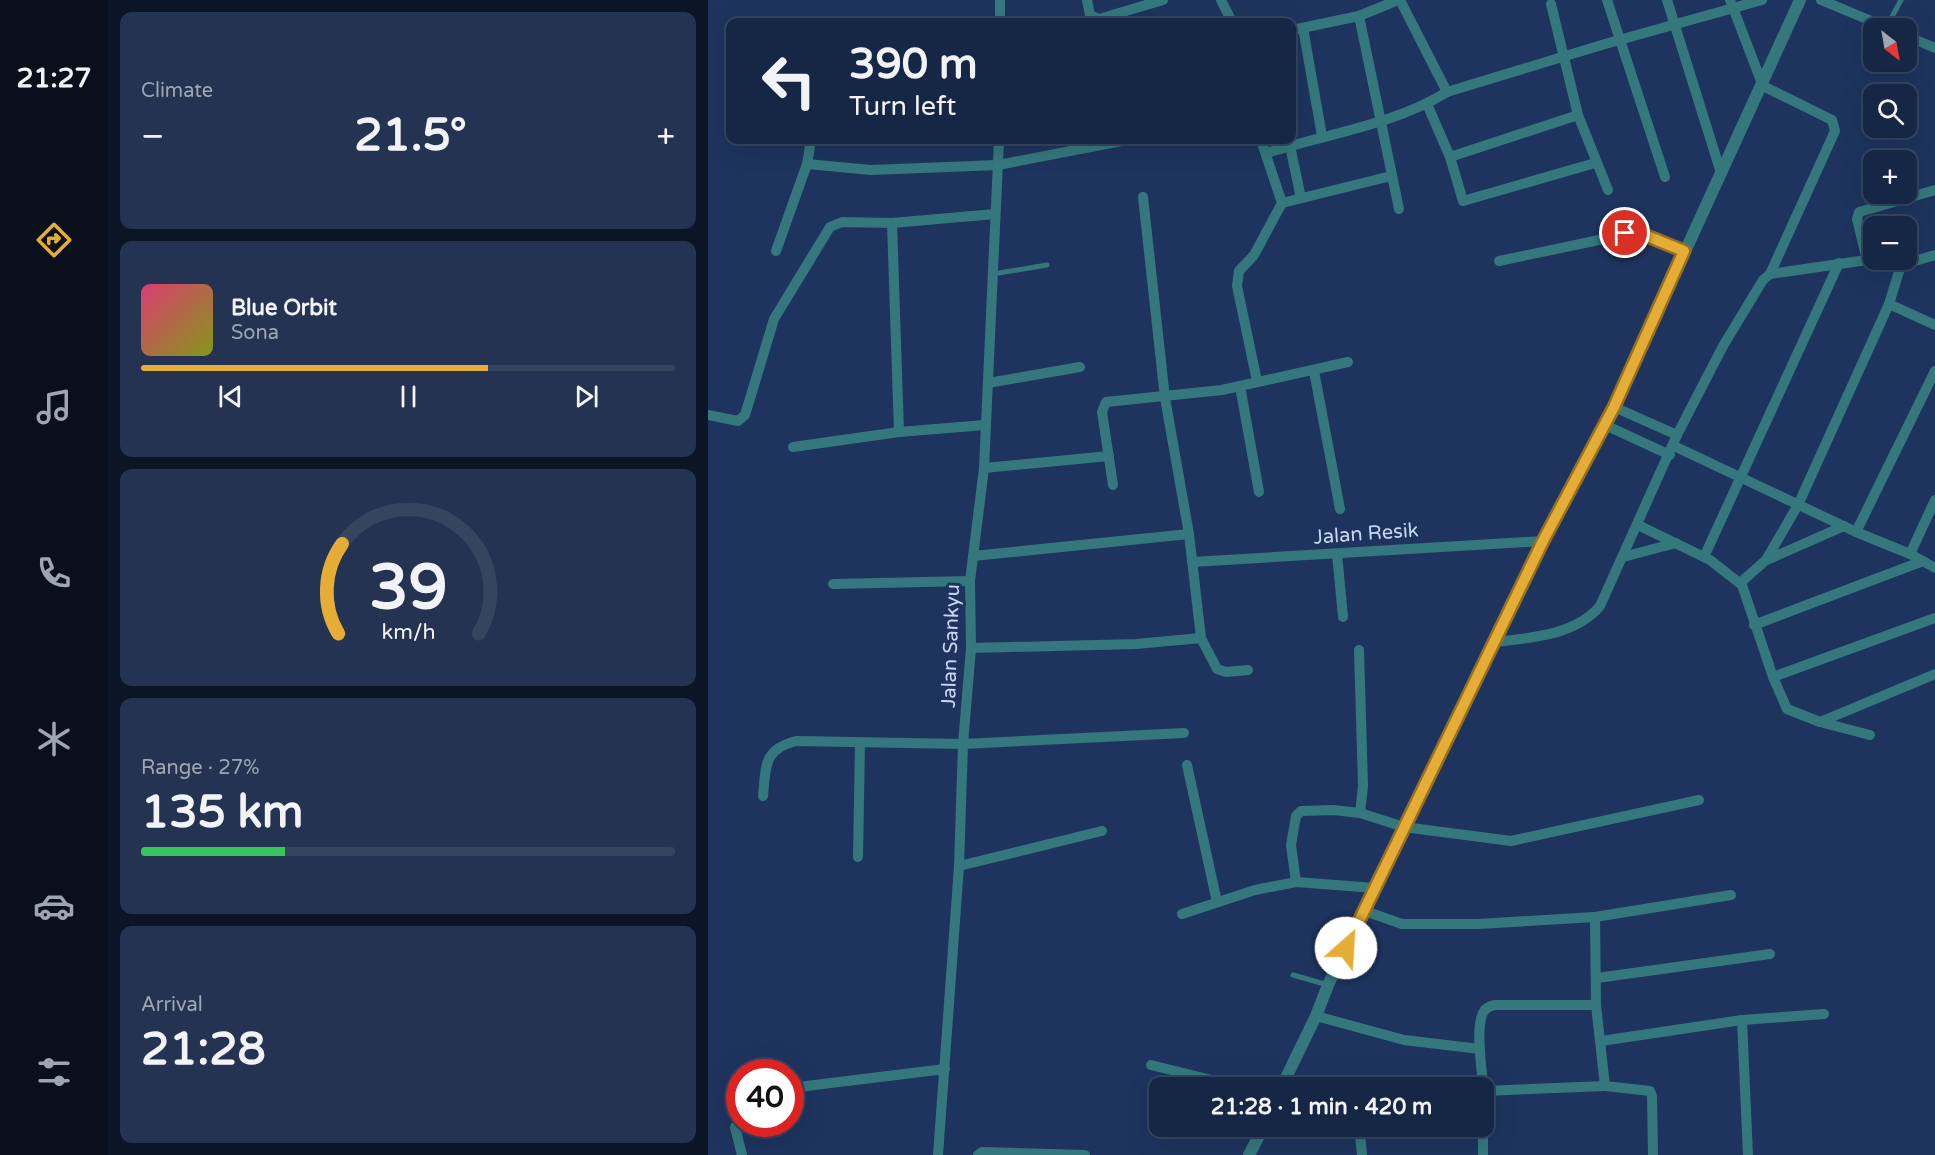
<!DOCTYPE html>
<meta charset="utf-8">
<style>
:root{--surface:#162746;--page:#233351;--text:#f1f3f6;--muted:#9ea5b3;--line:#35445f;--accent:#e5ad35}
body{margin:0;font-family:"Varela Round",sans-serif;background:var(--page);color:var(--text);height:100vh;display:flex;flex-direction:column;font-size:22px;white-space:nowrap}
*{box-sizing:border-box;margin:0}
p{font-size:20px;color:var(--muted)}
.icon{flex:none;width:33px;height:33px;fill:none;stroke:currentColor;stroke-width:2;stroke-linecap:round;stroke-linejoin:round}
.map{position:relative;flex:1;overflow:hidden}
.drawer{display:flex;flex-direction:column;gap:12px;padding:12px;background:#0c1526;width:600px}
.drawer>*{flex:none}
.banner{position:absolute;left:18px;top:18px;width:570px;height:126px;border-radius:12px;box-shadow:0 6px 24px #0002,0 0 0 2px var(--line);background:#162746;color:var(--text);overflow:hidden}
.needle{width:39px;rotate:149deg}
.buttons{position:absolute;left:1155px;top:18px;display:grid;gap:12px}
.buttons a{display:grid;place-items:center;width:54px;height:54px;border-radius:12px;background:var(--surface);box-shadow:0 6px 24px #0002,0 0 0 2px var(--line);font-size:30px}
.speed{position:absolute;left:18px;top:1059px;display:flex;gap:12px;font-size:30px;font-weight:700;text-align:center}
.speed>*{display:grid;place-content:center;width:78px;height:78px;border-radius:50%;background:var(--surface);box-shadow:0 6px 24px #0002,0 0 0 2px var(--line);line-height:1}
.speed .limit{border:9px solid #d22;background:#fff;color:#111}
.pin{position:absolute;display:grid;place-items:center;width:51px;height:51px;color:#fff;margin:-26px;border:3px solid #fff;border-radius:50%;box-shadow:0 2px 6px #0007}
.me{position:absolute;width:66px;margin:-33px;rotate:26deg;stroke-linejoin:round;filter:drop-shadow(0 0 4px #0008)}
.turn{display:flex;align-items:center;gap:21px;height:126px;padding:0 24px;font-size:27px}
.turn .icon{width:78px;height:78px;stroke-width:2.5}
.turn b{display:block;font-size:42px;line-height:51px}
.big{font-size:45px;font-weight:800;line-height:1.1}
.drawer .card{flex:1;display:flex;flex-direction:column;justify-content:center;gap:9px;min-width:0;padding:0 21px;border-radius:12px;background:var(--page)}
.drawer .dial{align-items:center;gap:0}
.dial svg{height:156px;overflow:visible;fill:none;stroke:var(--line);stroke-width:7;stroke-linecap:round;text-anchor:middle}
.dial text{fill:var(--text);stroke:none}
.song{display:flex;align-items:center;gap:18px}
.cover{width:72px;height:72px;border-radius:9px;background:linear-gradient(135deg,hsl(340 70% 55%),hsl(70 70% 35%))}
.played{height:6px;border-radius:3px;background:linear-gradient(90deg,var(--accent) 65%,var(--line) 65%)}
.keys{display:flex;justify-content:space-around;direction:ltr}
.heat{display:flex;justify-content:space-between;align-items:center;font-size:33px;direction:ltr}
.charge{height:9px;border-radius:4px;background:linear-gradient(90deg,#34c759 27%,var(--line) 0)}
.trip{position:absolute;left:441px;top:1077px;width:345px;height:60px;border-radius:12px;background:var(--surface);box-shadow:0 6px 24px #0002,0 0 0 2px var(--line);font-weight:800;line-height:60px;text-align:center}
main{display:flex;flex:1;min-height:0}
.dock{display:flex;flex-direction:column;width:108px;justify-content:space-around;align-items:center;background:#09101c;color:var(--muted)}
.dock .icon{width:42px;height:42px}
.dock .current{color:var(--accent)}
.dock b{font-size:27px;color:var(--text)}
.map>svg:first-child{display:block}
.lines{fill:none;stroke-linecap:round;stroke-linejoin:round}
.service{stroke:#34787d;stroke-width:5}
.minor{stroke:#34787d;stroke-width:10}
.tertiary{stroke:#34787d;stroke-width:12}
.route-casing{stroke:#957022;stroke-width:15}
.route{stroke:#e5ad35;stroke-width:10}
.labels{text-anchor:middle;stroke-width:6;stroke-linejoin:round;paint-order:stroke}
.street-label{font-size:20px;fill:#c8d7f1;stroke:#1e345e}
</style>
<main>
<nav class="dock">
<b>21:27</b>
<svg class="icon current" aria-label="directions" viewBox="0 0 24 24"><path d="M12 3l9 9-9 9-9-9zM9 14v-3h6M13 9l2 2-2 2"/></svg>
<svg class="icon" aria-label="music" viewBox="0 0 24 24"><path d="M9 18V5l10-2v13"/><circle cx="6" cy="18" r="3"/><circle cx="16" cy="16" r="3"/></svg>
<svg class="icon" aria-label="phone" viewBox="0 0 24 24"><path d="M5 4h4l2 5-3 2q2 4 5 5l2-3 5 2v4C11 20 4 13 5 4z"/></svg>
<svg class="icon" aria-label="climate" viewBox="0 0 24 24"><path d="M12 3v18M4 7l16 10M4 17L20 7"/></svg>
<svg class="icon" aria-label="car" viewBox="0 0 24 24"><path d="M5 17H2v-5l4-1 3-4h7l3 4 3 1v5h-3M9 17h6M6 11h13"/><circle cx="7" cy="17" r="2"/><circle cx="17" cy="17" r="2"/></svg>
<svg class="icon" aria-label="filters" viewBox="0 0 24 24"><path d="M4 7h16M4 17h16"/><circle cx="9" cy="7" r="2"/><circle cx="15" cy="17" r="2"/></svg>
</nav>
<section class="drawer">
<div class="card"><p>Climate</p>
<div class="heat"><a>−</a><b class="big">21.5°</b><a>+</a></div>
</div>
<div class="card">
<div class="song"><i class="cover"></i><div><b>Blue Orbit</b><p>Sona</p></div></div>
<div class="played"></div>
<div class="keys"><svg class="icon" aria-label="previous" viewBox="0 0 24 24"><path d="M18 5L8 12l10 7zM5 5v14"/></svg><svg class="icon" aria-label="pause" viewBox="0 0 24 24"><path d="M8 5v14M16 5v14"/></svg><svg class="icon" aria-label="next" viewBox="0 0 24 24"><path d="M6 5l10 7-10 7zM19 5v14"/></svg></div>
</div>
<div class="card dial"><svg viewBox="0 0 100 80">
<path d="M14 69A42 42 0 1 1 86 69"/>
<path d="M14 69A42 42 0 0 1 16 23" stroke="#e5ad35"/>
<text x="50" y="56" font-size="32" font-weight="700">39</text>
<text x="50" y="72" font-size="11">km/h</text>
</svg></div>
<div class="card"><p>Range · 27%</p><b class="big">135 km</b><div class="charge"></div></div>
<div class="card"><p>Arrival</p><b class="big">21:28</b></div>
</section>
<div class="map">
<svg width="1227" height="1155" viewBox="0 0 1227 1155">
<rect width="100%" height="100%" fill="#1e345e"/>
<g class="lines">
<g class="service">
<polyline points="1178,28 1193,0"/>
<polyline points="285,274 339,265"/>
<polyline points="585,975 620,985"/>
</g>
<g class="minor">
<polyline points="292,0 292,22"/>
<polyline points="379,0 382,15 391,19 455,0"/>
<polyline points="513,0 524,22"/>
<polyline points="692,0 739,92"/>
<polyline points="899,0 957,177"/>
<polyline points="959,0 1013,173"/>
<polyline points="1022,0 1055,86 1124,120 1127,131 1062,274"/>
<polyline points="1113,0 1180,28"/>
<polyline points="843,4 870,115 900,190"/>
<polyline points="651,16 691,209"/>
<polyline points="595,28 614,136"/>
<polyline points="584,30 651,16 690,0"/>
<polyline points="1198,36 1227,48"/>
<polyline points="719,104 742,157 755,201 887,163"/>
<polyline points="553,140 574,203"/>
<polyline points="582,146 593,198"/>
<path d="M559,153C618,134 686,125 739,92L897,44L1054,0"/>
<polyline points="742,157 870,115"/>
<polyline points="99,164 103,140"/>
<polyline points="435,197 457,398 481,534 493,638 509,669 518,672 540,670"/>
<polyline points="184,223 191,432 277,425"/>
<polyline points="68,251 99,164 163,170 290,165 419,140"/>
<polyline points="1159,260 1149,219 1151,212 1227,190"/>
<polyline points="791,261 929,232 976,251"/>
<polyline points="1181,304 1227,325"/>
<polyline points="606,371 632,509"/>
<polyline points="549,381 529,286 531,271 546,255 574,203 683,176"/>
<polyline points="280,383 372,367"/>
<polyline points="532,386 551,492"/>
<polyline points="906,407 969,435"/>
<polyline points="0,415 30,421 37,415 66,319 122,227 134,222 184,223 287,214"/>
<polyline points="897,425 962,455"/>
<polyline points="966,446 1148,532 1202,554 1227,568"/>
<polyline points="85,447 191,432"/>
<polyline points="276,468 401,456"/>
<polyline points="405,485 394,412 398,402 514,390 640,362"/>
<polyline points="930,525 1002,560 1034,585 1065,677 1079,709 1112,722 1162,735"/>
<polyline points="1148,532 1227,371"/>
<polyline points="629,554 635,617"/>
<polyline points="1202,554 1227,500"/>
<polyline points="265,556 481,534"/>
<polyline points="915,557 968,543"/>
<polyline points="996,557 1131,263"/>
<polyline points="1059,560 1136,526"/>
<polyline points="484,562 835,541"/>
<polyline points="1032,583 1058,560 1090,505 1181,304 1193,265"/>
<polyline points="125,584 262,581"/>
<polyline points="1046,625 1215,561"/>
<path d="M787,642C823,638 868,635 892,606L969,435L1015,346L1055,280L1062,274L1159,260L1193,265L1227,255"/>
<polyline points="263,648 428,644 493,638"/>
<polyline points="651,650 655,786 652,813"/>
<polyline points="1065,677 1227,618"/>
<polyline points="1112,722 1227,674"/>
<polyline points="479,765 509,902"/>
<path d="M55,796C58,767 55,749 88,741L255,744L476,733"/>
<polyline points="150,857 152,743"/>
<polyline points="251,866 394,831"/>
<polyline points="588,882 583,845 588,816 593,811 625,810 652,813 696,827 803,841 991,800"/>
<polyline points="657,911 694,924 770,924 887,917 888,1005 897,1086 942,1091 944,1096 945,1155"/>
<polyline points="474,914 547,890 588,882 667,888"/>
<polyline points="887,917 1023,895"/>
<polyline points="889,978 1062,954"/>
<polyline points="608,1016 696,1040 772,1049"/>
<polyline points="1034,1020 1040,1155"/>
<polyline points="893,1041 1034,1020 1116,1014"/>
<polyline points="443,1065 536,1088"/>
<polyline points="82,1088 237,1069"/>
<path d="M776,1091C774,1073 767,1028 775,1013C777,1008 782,1006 787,1005H888"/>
<polyline points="776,1119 776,1091 897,1086"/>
<polyline points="647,1126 652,1134 654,1155"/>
<polyline points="27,1127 34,1155"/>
<polyline points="230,1155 251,866 255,744 263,648 262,581 276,468 291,140"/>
<polyline points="270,1155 274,1152 377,1155"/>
<polyline points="775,1155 775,1126"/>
</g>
<g class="tertiary">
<polyline points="573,1088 608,1016 620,985 835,541 906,407 1092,0"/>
<polyline points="541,1155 556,1126"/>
</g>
</g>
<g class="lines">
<defs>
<polyline id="route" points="638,948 835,541 906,407 976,251 929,232 917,233"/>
</defs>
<use href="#route" class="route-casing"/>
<use href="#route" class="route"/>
</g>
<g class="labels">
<g class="street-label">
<text transform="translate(658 533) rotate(-4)" y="7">Jalan Resik</text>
<text transform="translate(242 646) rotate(-88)" y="7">Jalan Sankyu</text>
</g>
</g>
</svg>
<div class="buttons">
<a><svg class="needle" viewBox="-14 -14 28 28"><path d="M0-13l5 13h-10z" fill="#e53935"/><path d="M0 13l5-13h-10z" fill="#9ea5b3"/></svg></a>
<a><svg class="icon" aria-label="search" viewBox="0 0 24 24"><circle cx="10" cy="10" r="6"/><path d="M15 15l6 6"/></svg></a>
<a>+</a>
<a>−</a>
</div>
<div class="speed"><div class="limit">40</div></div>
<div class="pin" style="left:917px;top:233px;background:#d93025"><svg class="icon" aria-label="arrive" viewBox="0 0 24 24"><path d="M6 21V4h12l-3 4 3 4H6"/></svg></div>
<svg class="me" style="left:638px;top:948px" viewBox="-20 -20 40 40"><circle r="19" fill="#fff"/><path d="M0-13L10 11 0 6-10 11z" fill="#e5ad35"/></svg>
<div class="trip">21:28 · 1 min · 420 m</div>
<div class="banner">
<div class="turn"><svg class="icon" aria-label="left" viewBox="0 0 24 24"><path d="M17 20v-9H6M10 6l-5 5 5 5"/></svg><div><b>390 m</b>Turn left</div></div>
</div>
</div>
</main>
